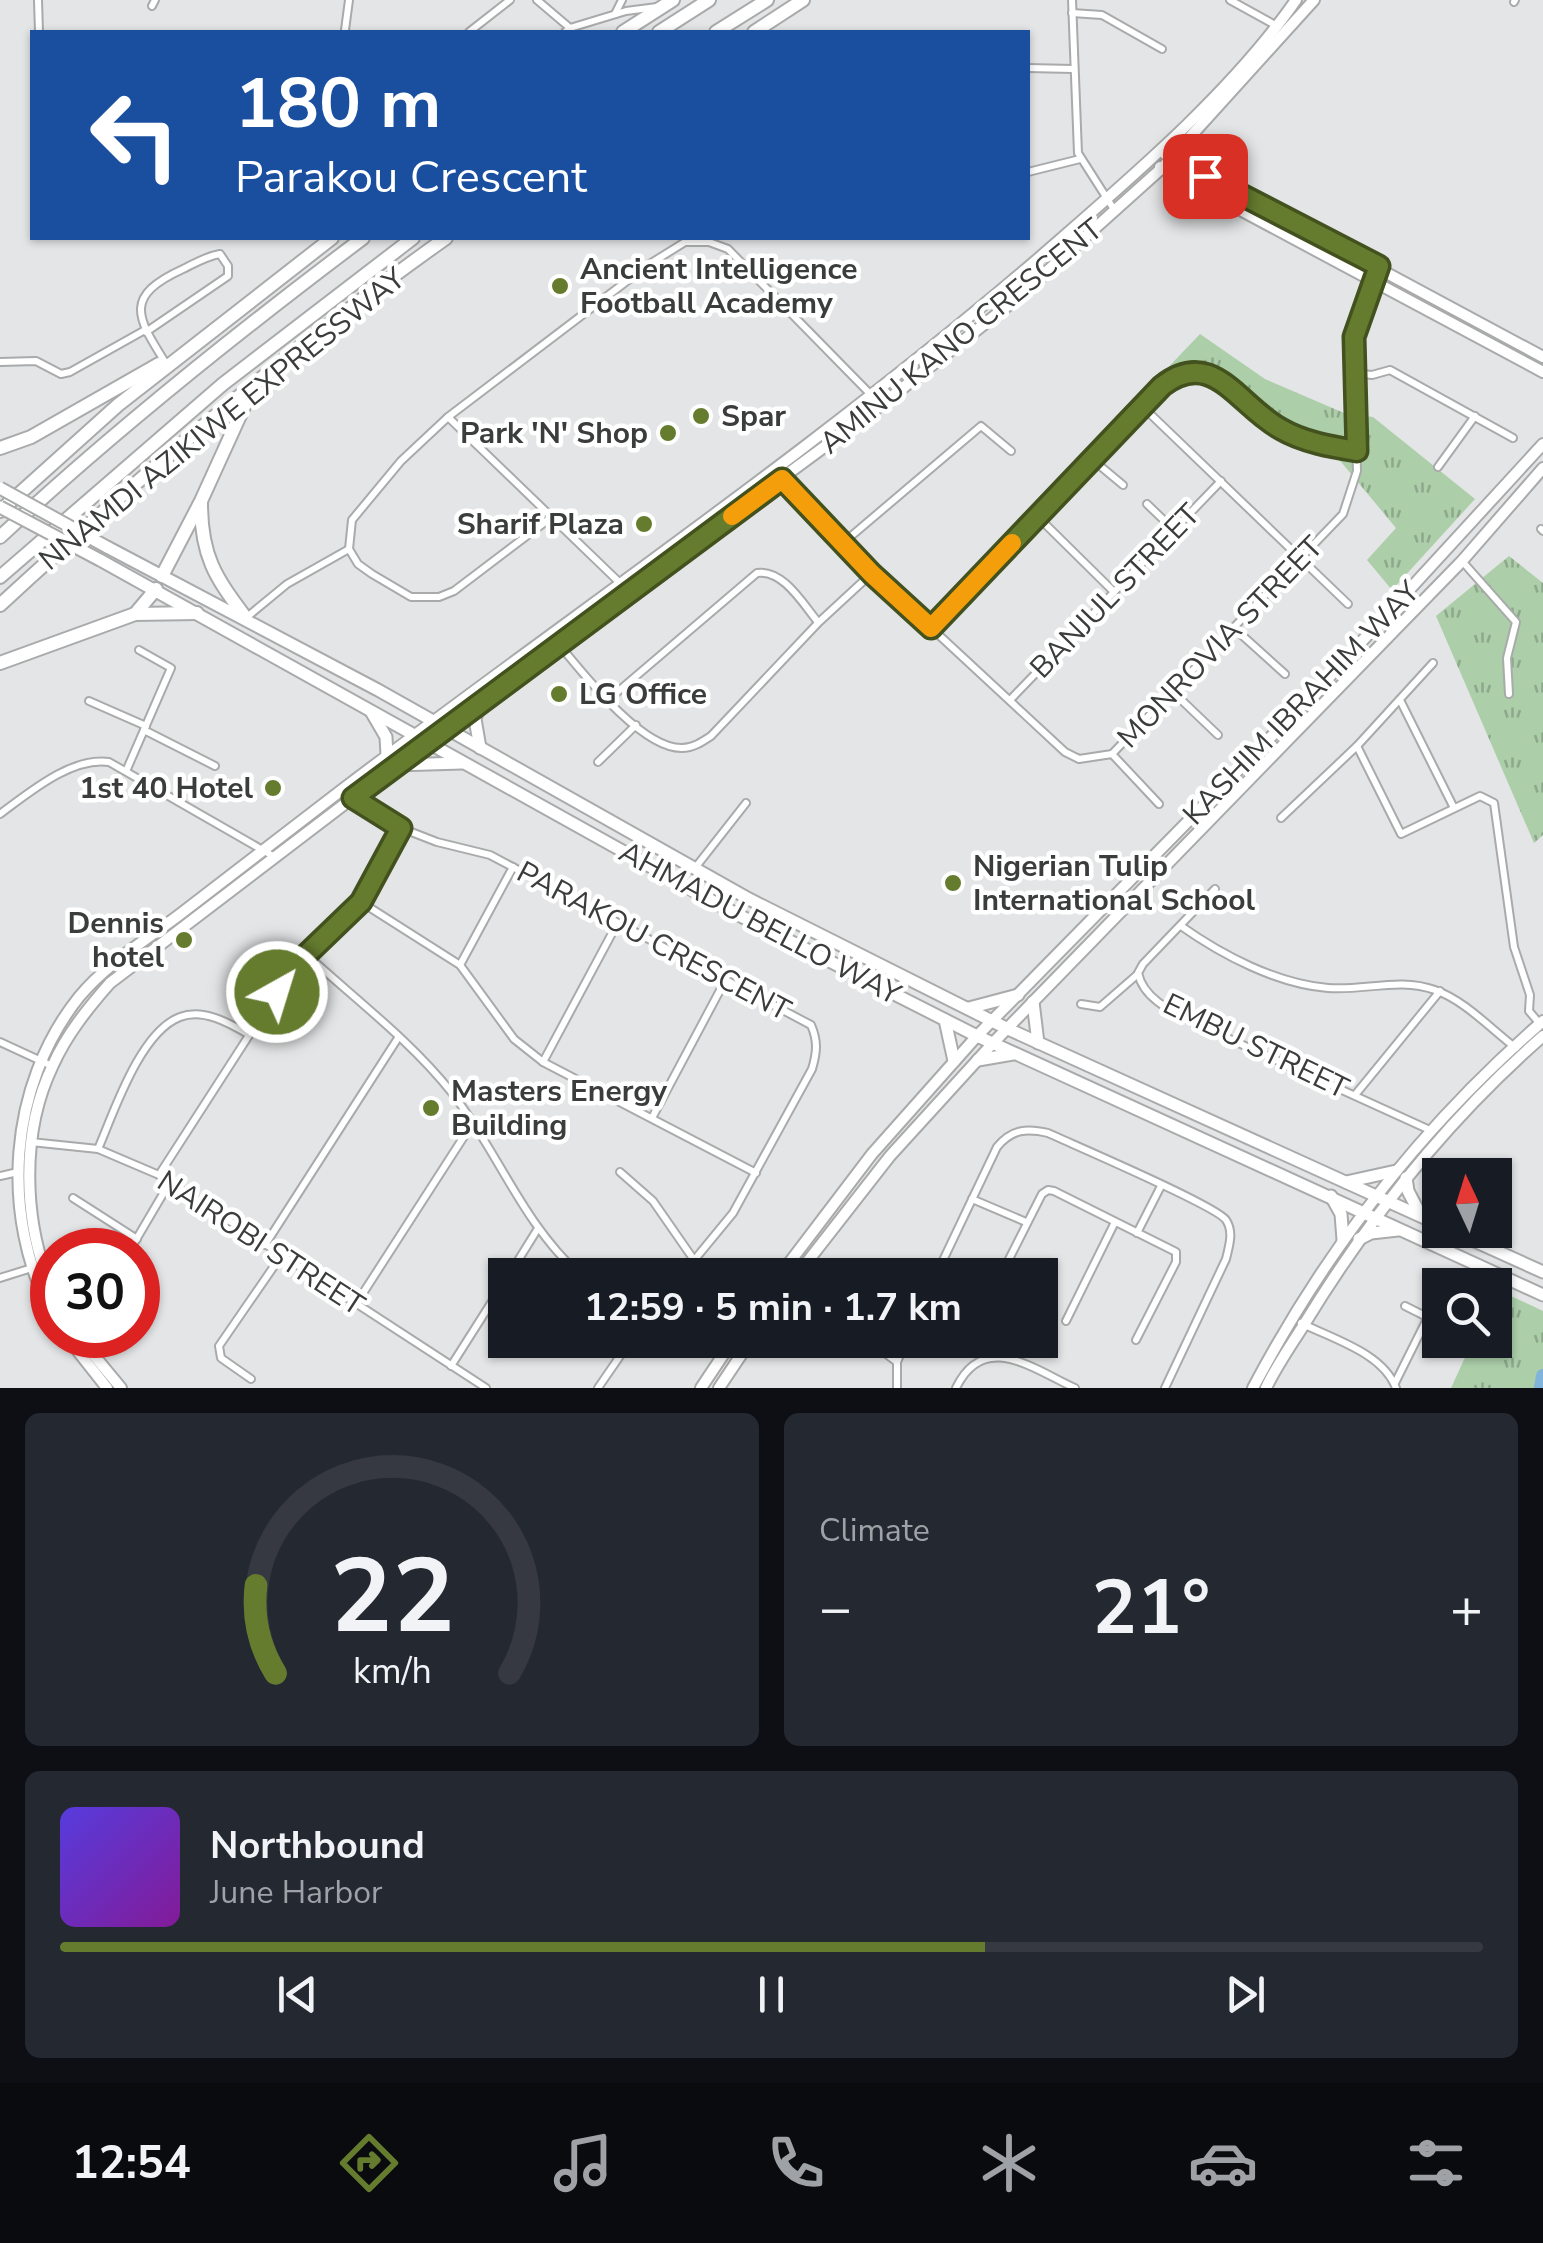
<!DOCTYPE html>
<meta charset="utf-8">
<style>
:root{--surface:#171b24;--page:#242831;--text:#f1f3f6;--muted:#9ea1a6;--line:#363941;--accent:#657c2e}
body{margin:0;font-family:"Nunito Sans",sans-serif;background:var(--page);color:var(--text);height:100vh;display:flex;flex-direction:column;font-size:38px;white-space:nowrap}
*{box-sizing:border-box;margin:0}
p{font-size:32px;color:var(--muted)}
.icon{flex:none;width:55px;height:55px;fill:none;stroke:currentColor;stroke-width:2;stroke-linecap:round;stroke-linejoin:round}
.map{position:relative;height:1388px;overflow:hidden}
.details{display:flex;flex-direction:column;gap:25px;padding:25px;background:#0d0f14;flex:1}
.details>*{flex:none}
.top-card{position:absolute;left:30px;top:30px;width:1000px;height:210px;border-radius:0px;box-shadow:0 2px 8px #0004;background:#1a4fa0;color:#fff;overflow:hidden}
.needle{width:65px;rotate:356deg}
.buttons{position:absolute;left:1422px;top:1158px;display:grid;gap:20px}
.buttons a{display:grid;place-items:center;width:90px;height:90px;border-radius:0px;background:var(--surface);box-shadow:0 2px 8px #0004;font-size:50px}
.speed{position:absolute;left:30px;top:1228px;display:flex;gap:20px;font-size:50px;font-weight:700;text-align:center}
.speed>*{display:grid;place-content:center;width:130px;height:130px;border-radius:50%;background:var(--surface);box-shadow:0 2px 8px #0004;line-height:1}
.speed .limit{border:15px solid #d22;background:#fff;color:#111}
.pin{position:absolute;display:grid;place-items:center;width:85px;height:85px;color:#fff;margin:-42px;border-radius:20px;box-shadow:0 5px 15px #0006}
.me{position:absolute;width:110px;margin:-55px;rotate:39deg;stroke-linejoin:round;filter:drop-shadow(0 0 8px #0008)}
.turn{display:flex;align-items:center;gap:35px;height:210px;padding:0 40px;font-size:45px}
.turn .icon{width:130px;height:130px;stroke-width:2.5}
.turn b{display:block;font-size:70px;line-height:85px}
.big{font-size:75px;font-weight:700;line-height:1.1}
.details .tile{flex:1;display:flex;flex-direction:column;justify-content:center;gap:15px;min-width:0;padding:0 35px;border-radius:15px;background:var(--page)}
.details .dial{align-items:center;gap:0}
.dial svg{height:260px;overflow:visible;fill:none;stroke:var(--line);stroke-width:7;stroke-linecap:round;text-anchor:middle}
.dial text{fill:var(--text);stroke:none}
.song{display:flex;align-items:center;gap:30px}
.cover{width:120px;height:120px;border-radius:15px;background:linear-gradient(135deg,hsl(250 70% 55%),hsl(290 70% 35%))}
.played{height:10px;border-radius:5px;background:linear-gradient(90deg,var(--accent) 65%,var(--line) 65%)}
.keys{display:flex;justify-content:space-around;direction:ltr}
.heat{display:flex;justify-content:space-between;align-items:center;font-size:55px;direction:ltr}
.details .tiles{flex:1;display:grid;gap:25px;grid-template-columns:1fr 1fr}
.tile:last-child{grid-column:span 2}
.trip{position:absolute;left:488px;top:1258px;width:570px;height:100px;border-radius:0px;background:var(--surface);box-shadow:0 2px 8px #0004;font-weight:700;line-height:100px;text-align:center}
.menu{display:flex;height:160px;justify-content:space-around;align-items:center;background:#090b0e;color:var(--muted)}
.menu .icon{width:70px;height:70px}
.menu .on{color:var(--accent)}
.menu b{font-size:45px;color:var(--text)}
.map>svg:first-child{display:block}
.grass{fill:url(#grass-tufts)}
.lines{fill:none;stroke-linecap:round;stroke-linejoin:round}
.river{stroke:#80b4da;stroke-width:14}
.street-casing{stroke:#a9aaab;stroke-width:10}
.secondary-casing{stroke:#a9aaab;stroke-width:14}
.primary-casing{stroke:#a9aaab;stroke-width:15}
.highway-casing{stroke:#a9aaab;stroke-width:16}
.street{stroke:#fff;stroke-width:6}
.secondary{stroke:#fff;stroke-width:10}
.primary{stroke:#fff;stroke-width:11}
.highway{stroke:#fff;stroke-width:12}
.primary-bridge-casing{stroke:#a9aaab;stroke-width:15;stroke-linecap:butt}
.primary-bridge{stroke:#fff;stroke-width:11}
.route-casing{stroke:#42511e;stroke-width:25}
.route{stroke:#657c2e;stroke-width:18}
.slow{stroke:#f59e0b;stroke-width:18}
.poi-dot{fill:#657c2e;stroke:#fff;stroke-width:4}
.labels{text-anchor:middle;stroke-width:9;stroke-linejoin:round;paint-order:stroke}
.poi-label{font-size:30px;font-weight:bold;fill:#3b3c3c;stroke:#fff;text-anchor:start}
.street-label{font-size:30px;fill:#3b3c3c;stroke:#fff}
</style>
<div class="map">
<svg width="1543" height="1388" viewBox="0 0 1543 1388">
<defs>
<pattern id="grass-tufts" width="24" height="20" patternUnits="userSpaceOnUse" patternTransform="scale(2.5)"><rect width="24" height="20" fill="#accea9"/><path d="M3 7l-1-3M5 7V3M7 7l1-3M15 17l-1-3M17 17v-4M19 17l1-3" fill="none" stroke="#8da88b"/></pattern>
</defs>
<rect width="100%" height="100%" fill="#e4e5e6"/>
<g class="grass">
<path d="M1200,334L1265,379L1344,413L1373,417L1475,499L1392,590L1367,560L1396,528L1337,457L1294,448L1266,432L1205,380C1170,376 1153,415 1129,435L1116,422Z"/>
<polygon points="1509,556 1543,583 1543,835 1534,843 1436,616"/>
<polygon points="1496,1289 1543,1311 1543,1388 1451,1388 1473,1340 1495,1340"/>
</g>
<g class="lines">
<polyline class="river" points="1541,1388 1543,1376"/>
<defs>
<g id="street">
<polyline points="38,0 39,32"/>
<polyline points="537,0 570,28"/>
<polyline points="1072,0 1078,153 1115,211"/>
<polyline points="1230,0 1277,26"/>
<polyline points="1514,2 1515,0"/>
<polyline points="152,6 155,0"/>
<polyline points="1072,13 1102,15 1162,49"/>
<polyline points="615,14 622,0"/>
<polyline points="345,30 349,0"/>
<polyline points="469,32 510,0"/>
<polyline points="565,32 570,28 626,11 657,7"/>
<polyline points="1028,68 1073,69"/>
<polyline points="1028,172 1080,159"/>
<path d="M146,332L228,276V266L220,254C207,256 195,263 183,269C124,296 136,316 165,362"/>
<polyline points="0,362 36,361 61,374 70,372 145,330"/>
<polyline points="1353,373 1372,375 1390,370 1513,438"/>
<polyline points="1144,408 1348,604"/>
<polyline points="448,417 620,583"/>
<polyline points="1093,460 1123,485"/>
<polyline points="1438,467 1475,416"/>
<polyline points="780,476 872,573 1065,752 1079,759 1112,754 1343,514 1357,471 1353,337 1378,267"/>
<polyline points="1147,504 1174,530"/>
<polyline points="553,516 454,591 439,597 411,597 372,574 358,564 349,549 352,520 401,461 448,417 648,265 685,242 709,242 728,249 881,405"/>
<polyline points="1038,517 1114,592"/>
<polyline points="1541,529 1543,531"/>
<polyline points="843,543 981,426 1011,451"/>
<polyline points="1462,561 1516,622 1507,658 1509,694"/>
<polyline points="247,617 287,584 349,549"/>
<path d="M931,628L1162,386C1213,346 1238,406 1281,429C1303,442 1332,446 1357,451"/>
<polyline points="1234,628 1285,674"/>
<path d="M557,642C582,672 641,749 682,748C693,748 702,742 711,736L819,622L871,574"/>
<polyline points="1172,691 1218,735"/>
<path d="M608,700L757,573C783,569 803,604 818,622"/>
<polyline points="1010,700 1221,481"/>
<polyline points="1400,700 1454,808"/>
<polyline points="89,701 146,726"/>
<polyline points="144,730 215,766"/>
<polyline points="1357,746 1401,834 1480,796 1494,803 1514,947 1530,995 1529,1011 1540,1024"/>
<polyline points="1112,754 1159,804"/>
<polyline points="598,762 636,725"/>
<polyline points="127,769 171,668 139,650"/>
<path d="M351,796L401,828L437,842L490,855L811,1025C818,1041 817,1052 812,1069L733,1213L682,1275"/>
<path d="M0,814C30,792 71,757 109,762L273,856"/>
<polyline points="1281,818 1357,746 1433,663"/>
<polyline points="695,868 746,803"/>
<path d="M1215,889L1143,964L1138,973C1144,1001 1176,1013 1199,1025L1432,1131"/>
<polyline points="361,902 460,965 514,1039 543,1062 756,1173"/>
<path d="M1181,926C1222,955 1277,984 1328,988C1364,991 1400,977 1435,990C1464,1000 1491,1029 1516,1048"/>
<path d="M307,955C355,999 411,1041 452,1093C499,1153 521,1221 580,1275"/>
<polyline points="460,965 513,867"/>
<polyline points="1081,1004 1100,1007 1138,974"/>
<polyline points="0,1042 52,1066"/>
<polyline points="543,1062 617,924"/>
<polyline points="1355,1095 1440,991"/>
<polyline points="652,1118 726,979"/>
<polyline points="31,1142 98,1149 159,1175 486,1388"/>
<path d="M98,1149C114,1112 140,1032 180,1017C203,1008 229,1023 248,1034"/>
<polyline points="620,1172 653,1201 694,1260"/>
<polyline points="159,1175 277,992 307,955 361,902 401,828"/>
<polyline points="0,1176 18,1172"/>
<polyline points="73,1198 137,1239"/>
<polyline points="972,1199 1026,1222"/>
<polyline points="1137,1233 1161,1186"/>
<polyline points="265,1245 398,1038"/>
<polyline points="130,1250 170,1182"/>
<polyline points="509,1275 537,1230"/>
<path d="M936,1275L997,1147C1012,1129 1027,1128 1048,1133C1074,1145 1217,1206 1226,1220C1234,1232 1229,1246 1226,1259L1165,1388"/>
<polyline points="1001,1275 1042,1194 1048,1190 1054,1191 1176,1252 1176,1262 1136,1340"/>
<polyline points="0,1278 35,1267"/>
<polyline points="356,1304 472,1124"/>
<polyline points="1066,1321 1115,1222"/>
<path d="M1301,1323C1333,1339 1383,1353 1396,1388"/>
<polyline points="868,1340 897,1362"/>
<polyline points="967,1345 969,1340"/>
<polyline points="451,1366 505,1281"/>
<polyline points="251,1379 221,1358 219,1346 281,1256"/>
<polyline points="1395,1383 1426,1321 1425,1316 1405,1306"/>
<polyline points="598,1388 631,1340"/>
<polyline points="897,1388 897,1362 906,1340"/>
<path d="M956,1388C984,1330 1033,1369 1075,1388"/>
</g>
<g id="secondary">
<polyline points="1165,154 1543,357"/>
<polyline points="1160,167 1543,372"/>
<polyline points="780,1275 872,1154 977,1036 1319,688 1543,444"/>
<polyline points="797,1275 890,1156 993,1043 1462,561 1543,468"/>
<path d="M52,1290C23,1222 20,1133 53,1065C67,1034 88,1008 110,983L481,700L881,405L1015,300L1162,168L1314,0"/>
<path d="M52,1314C0,1216 8,1086 79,997C107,963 148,939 183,912C236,871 290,830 343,789C575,613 818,448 1039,258C1126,182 1230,95 1296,0"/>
<polyline points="65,1335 107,1388"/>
<polyline points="77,1335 121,1388"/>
<polyline points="701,1388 733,1340"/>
<polyline points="719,1388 751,1340"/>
<path d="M1253,1388C1328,1246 1422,1126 1543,1021"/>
<path d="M1266,1388C1277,1365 1292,1344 1305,1323C1371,1215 1448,1119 1543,1036"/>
</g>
<g id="primary">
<polyline points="107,547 378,690 749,899 1008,1029 1440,1225"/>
<polyline points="100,560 723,907 977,1036 1543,1295"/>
<polyline points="372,713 386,737 387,755"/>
<polyline points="480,748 475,719 481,700"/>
<polyline points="396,765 462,763"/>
<polyline points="1033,1002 1038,1043"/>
<polyline points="969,1008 1018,995"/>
<polyline points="945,1020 954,1061"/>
<polyline points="978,1060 1013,1054"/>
<polyline points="1406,1178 1408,1191 1420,1214"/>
<polyline points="1346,1182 1396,1171"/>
<polyline points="1331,1196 1341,1214 1343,1240"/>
<polyline points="1450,1230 1543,1272"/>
<polyline points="1359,1239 1371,1233 1398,1230"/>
</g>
<g id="highway">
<polyline points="623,32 673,0"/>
<polyline points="659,32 709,0"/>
<polyline points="716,32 767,0"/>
<polyline points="754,32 803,0"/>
<polyline points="0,448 31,437 159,364"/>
<path d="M201,503C201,556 215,577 246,618"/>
<polyline points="0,511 118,405 332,238"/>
<path d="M0,537C115,430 238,332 363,238"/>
<polyline points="162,576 201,501 252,389"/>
<polyline points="0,577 223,384 413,238"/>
<path d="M0,605C141,475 289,349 446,238"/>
<polyline points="135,614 156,589"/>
<polyline points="0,663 135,614 197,613"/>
</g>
</defs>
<use href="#street" class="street-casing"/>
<use href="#secondary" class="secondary-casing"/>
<use href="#primary" class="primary-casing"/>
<use href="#highway" class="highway-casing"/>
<use href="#street" class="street"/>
<use href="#secondary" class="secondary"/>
<use href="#primary" class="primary"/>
<use href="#highway" class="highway"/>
<defs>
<g id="primary-bridge">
<polyline points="0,488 107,547"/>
<polyline points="0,507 100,560"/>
</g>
</defs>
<use href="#primary-bridge" class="primary-bridge-casing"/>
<use href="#primary-bridge" class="primary-bridge"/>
</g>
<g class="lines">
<defs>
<path id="route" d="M277,992L307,954L361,902L401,828L353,798L782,479L872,574L931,628L1162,386C1213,346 1238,406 1281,429C1303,442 1332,447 1357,451L1354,337L1379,266L1205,176"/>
</defs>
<use href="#route" class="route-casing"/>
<use href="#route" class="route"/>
<polyline class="slow" points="732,516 782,479 872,574 931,628 1012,543"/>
</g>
<g class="poi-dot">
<circle cx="560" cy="286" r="10"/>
<circle cx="701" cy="416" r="10"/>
<circle cx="668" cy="433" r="10"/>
<circle cx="644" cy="524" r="10"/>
<circle cx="559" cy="694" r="10"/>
<circle cx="273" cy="788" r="10"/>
<circle cx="953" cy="883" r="10"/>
<circle cx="184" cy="940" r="10"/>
<circle cx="431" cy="1108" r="10"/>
</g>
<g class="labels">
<g class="poi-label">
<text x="580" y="279">Ancient Intelligence<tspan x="580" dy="34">Football Academy</tspan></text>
<text x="721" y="426">Spar</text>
<text x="648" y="443" text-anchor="end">Park 'N' Shop</text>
<text x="624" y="534" text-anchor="end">Sharif Plaza</text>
<text x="579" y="704">LG Office</text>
<text x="253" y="798" text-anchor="end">1st 40 Hotel</text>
<text x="973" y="876">Nigerian Tulip<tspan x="973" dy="34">International School</tspan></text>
<text x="164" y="933" text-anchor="end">Dennis<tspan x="164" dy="34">hotel</tspan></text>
<text x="451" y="1101">Masters Energy<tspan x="451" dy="34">Building</tspan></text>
</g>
<g class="street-label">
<text transform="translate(961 336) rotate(-39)" y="10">AMINU KANO CRESCENT</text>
<text transform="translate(222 419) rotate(-39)" y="10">NNAMDI AZIKIWE EXPRESSWAY</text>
<text transform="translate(1115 591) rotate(-46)" y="10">BANJUL STREET</text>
<text transform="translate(1220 642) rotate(-46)" y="10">MONROVIA STREET</text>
<text transform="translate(1301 703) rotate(-46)" y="10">KASHIM IBRAHIM WAY</text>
<text transform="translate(760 923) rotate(28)" y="10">AHMADU BELLO WAY</text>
<text transform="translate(654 941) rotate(28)" y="10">PARAKOU CRESCENT</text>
<text transform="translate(1256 1046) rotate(26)" y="10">EMBU STREET</text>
<text transform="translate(261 1243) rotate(33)" y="10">NAIROBI STREET</text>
</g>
</g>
</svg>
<div class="buttons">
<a><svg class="needle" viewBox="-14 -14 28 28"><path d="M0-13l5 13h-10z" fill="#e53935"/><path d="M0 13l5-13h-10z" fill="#9ea1a6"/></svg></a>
<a><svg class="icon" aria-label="search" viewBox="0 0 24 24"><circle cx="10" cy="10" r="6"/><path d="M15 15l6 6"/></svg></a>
</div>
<div class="speed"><div class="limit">30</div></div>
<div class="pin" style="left:1205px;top:176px;background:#d93025"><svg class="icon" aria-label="arrive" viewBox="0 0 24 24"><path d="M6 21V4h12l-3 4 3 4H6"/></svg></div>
<svg class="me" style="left:277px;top:992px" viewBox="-20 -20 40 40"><circle r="17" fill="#657c2e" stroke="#fff" stroke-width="3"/><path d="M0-11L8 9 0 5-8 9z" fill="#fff"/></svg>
<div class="trip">12:59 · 5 min · 1.7 km</div>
<div class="top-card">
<div class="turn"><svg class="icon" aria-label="left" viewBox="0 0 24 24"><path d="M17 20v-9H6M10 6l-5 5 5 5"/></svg><div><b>180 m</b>Parakou Crescent</div></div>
</div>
</div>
<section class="details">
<div class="tiles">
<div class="tile dial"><svg viewBox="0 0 100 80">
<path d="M14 69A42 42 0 1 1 86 69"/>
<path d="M14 69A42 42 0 0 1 8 42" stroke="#657c2e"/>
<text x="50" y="56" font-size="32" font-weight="700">22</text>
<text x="50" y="72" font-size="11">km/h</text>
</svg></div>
<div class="tile"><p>Climate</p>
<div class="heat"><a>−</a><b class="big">21°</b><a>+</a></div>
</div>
<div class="tile">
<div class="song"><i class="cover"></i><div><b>Northbound</b><p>June Harbor</p></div></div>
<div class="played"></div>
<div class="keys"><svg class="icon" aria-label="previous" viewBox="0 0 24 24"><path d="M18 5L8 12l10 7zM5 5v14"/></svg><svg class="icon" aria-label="pause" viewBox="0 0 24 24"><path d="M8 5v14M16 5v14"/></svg><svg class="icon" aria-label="next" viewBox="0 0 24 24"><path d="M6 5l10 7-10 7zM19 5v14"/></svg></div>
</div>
</div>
</section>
<nav class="menu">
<b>12:54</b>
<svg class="icon on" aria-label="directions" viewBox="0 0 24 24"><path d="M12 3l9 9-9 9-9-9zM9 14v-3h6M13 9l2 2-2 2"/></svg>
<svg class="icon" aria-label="music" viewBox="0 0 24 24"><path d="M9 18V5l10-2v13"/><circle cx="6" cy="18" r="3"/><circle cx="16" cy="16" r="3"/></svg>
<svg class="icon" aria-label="phone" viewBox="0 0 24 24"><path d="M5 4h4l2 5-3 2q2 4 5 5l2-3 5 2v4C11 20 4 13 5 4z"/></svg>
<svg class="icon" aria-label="climate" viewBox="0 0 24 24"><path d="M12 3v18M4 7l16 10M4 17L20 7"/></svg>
<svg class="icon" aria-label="car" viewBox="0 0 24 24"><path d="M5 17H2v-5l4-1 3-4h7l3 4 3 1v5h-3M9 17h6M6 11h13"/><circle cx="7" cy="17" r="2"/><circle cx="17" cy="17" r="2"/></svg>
<svg class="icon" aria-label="filters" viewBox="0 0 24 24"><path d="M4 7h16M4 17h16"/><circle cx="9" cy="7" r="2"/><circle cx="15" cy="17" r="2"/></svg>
</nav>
